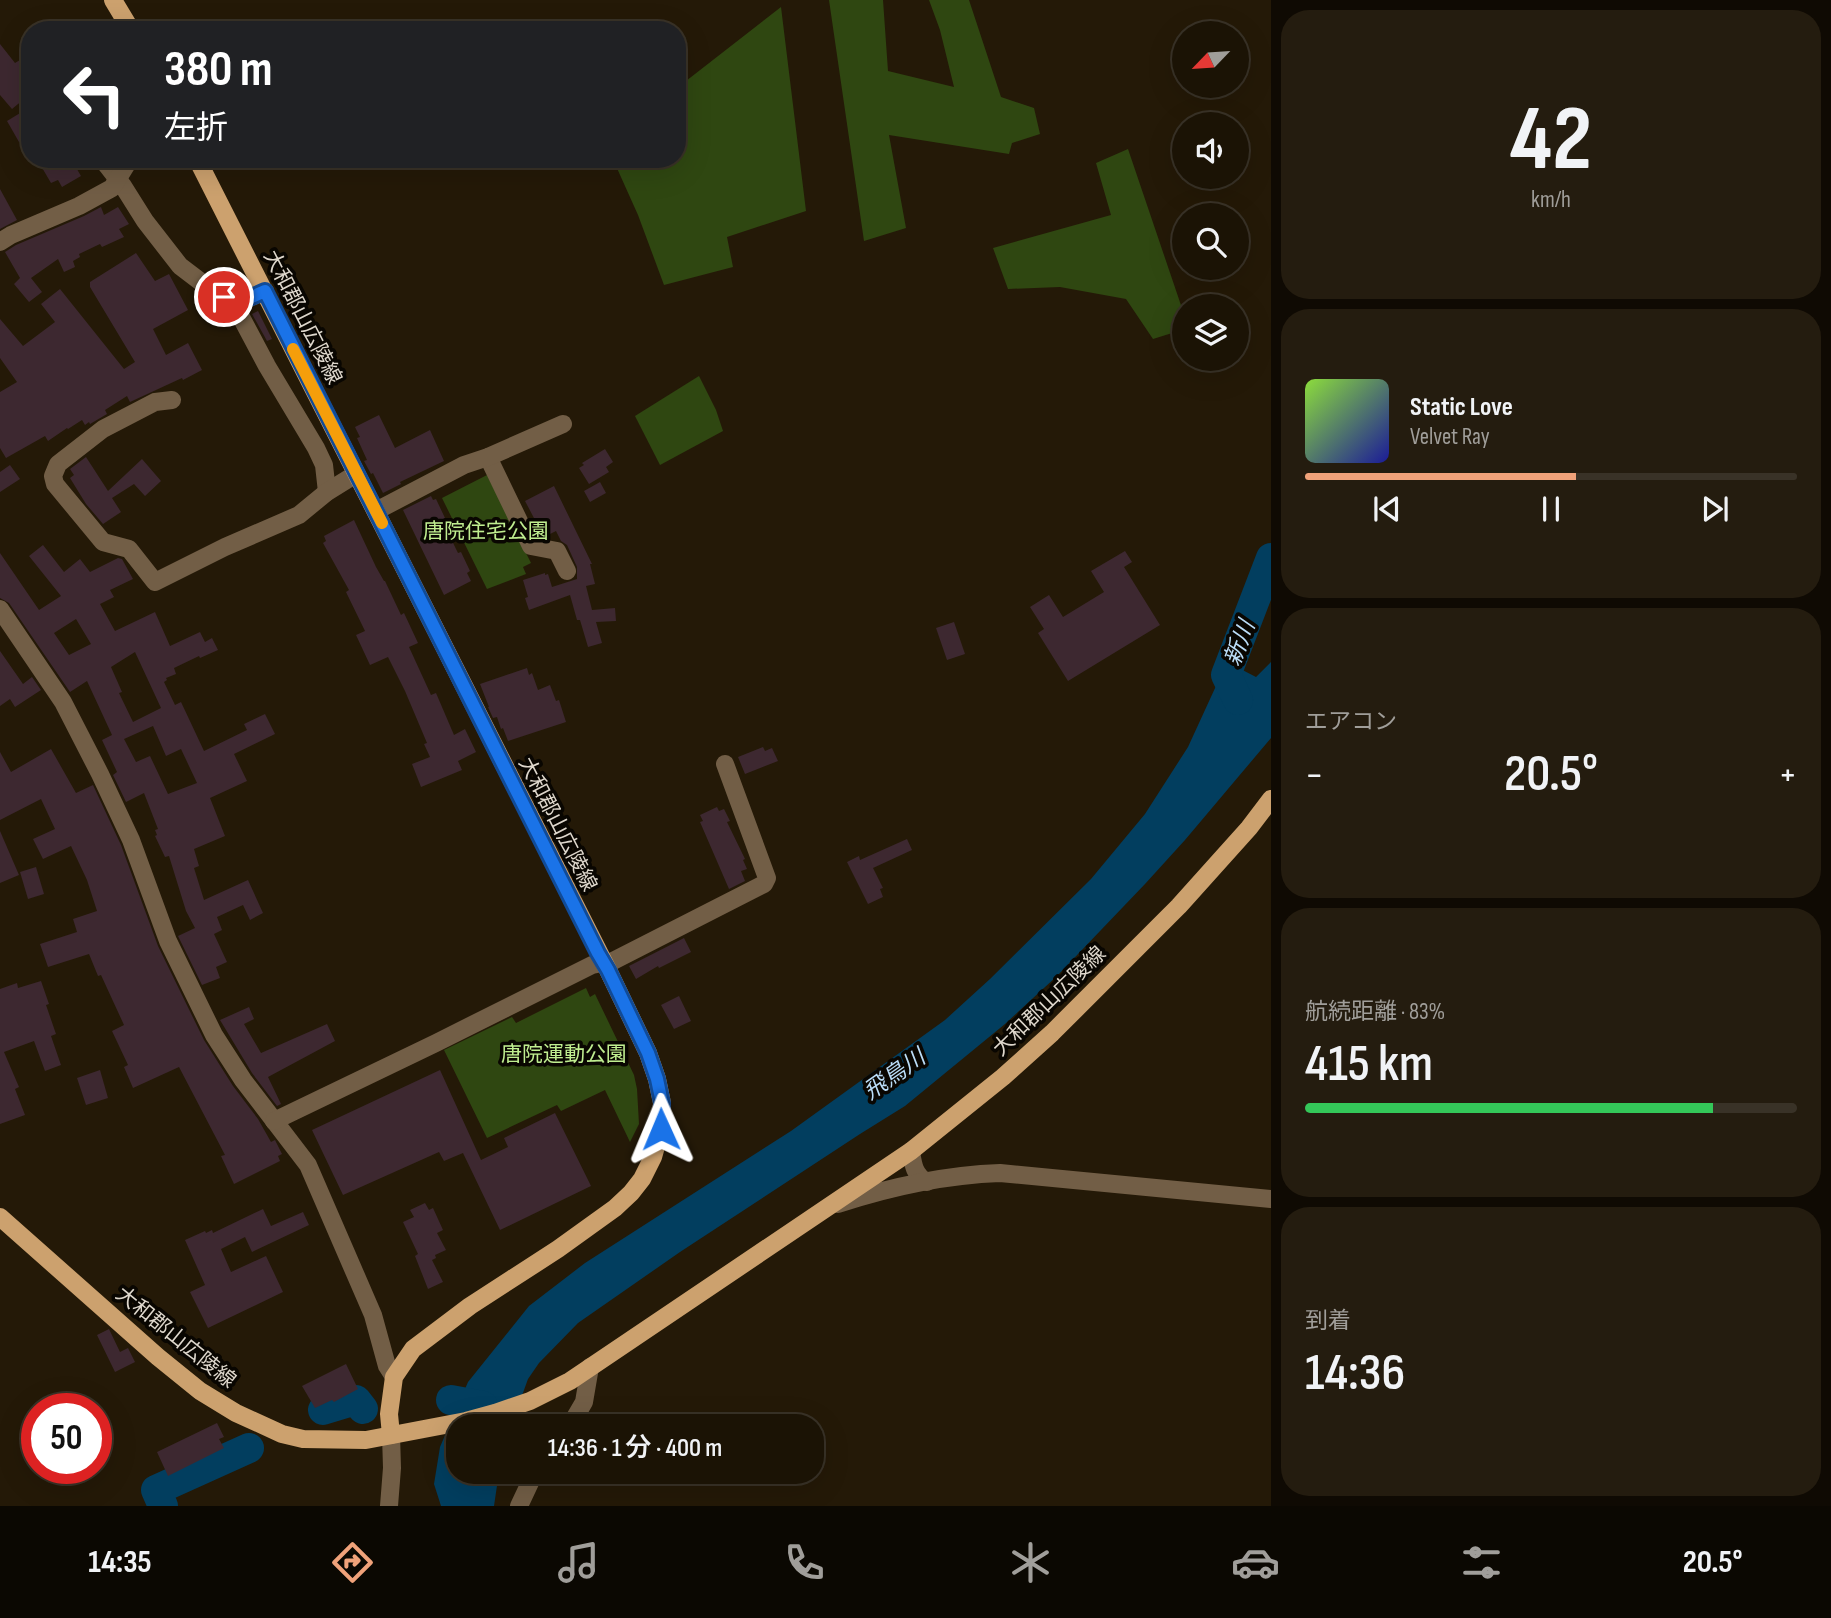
<!DOCTYPE html>
<html lang="ja">
<meta charset="utf-8">
<style>
:root{--surface:#1b1305;--page:#241c0f;--text:#f1f3f6;--muted:#a09e9a;--line:#393227;--accent:#f0a27a}
body{margin:0;font-family:"Sofia Sans Condensed","Noto Sans JP",sans-serif;background:var(--page);color:var(--text);height:100vh;display:flex;flex-direction:column;font-size:26px;white-space:nowrap}
*{box-sizing:border-box;margin:0}
p{font-size:23px;color:var(--muted)}
.icon{flex:none;width:38px;height:38px;fill:none;stroke:currentColor;stroke-width:2;stroke-linecap:round;stroke-linejoin:round}
.map{position:relative;flex:1;overflow:hidden}
.sheet{display:flex;flex-direction:column;gap:10px;padding:10px;background:#0f0a03;width:560px}
.sheet>*{flex:none}
.banner{position:absolute;left:21px;top:21px;width:665px;height:147px;border-radius:28px;box-shadow:0 7px 28px #0002,0 0 0 2px var(--line);background:#202124;color:#fff;overflow:hidden}
.needle{width:46px;rotate:245deg}
.controls{position:absolute;left:1172px;top:21px;display:grid;gap:14px}
.controls a{display:grid;place-items:center;width:77px;height:77px;border-radius:50%;background:var(--surface);box-shadow:0 7px 28px #0002,0 0 0 2px var(--line);font-size:35px}
.speed{position:absolute;left:21px;top:1393px;display:flex;gap:14px;font-size:35px;font-weight:700;text-align:center}
.speed>*{display:grid;place-content:center;width:91px;height:91px;border-radius:50%;background:var(--surface);box-shadow:0 7px 28px #0002,0 0 0 2px var(--line);line-height:1}
.speed .limit{border:10px solid #d22;background:#fff;color:#111}
.pin{position:absolute;display:grid;place-items:center;width:60px;height:60px;color:#fff;margin:-30px;border:4px solid #fff;border-radius:50%;box-shadow:0 2px 7px #0007}
.me{position:absolute;width:77px;margin:-38px;rotate:359deg;stroke-linejoin:round;filter:drop-shadow(0 0 5px #0008)}
.turn{display:flex;align-items:center;gap:24px;height:147px;padding:0 28px;font-size:32px}
.turn .icon{width:91px;height:91px;stroke-width:2.5}
.turn b{display:block;font-size:49px;line-height:60px}
.big{font-size:52px;font-weight:600;line-height:1.1}
.sheet .card{flex:1;display:flex;flex-direction:column;justify-content:center;gap:10px;min-width:0;padding:0 24px;border-radius:28px;background:var(--page)}
.sheet .dial{align-items:center;gap:0}
.dial b{font-size:91px;line-height:1}
.song{display:flex;align-items:center;gap:21px}
.cover{width:84px;height:84px;border-radius:10px;background:linear-gradient(135deg,hsl(90 70% 55%),hsl(240 70% 35%))}
.played{height:7px;border-radius:4px;background:linear-gradient(90deg,var(--accent) 55%,var(--line) 55%)}
.keys{display:flex;justify-content:space-around;direction:ltr}
.heat{display:flex;justify-content:space-between;align-items:center;font-size:38px;direction:ltr}
.charge{height:10px;border-radius:5px;background:linear-gradient(90deg,#34c759 83%,var(--line) 0)}
.trip{position:absolute;left:446px;top:1414px;width:378px;height:70px;border-radius:28px;background:var(--surface);box-shadow:0 7px 28px #0002,0 0 0 2px var(--line);font-weight:600;line-height:70px;text-align:center}
.menu{display:flex;height:112px;justify-content:space-around;align-items:center;background:#0b0802;color:var(--muted)}
.menu .icon{width:49px;height:49px}
.menu .current{color:var(--accent)}
.menu b{font-size:32px;color:var(--text)}
main{display:flex;flex:1;min-height:0}
.map>svg:first-child{display:block}
.green{fill:#2f4711}
.water{fill:#023e5f}
.lines{fill:none;stroke-linecap:round;stroke-linejoin:round}
.river{stroke:#023e5f;stroke-width:30}
.building{fill:#3d2830;fill-rule:evenodd}
.minor{stroke:#725e46;stroke-width:18}
.major{stroke:#cca16e;stroke-width:18}
.route-casing{stroke:#114b97;stroke-width:18}
.route{stroke:#1a73e8;stroke-width:12}
.slow{stroke:#f59e0b;stroke-width:12}
.labels{text-anchor:middle;stroke-width:7;stroke-linejoin:round;paint-order:stroke}
.street-label{font-size:21px;fill:#ded7cc;stroke:#090601}
.park-label{font-size:21px;fill:#c0ee90;stroke:#090601}
.water-label{font-size:23px;font-style:italic;fill:#bbddf8;stroke:#090601}
</style>
<main>
<div class="map">
<svg width="1271" height="1506" viewBox="0 0 1271 1506">
<rect width="100%" height="100%" fill="#241907"/>
<g class="green">
<polygon points="829,0 883,0 888,71 954,87 940,30 929,0 969,0 1001,97 1034,108 1040,134 1012,143 1009,154 889,135 906,228 864,241"/>
<polygon points="781,7 806,211 727,237 733,267 664,285 638,215 616,166 611,159 677,159 677,88"/>
<polygon points="1128,149 1185,317 1185,329 1153,339 1126,299 1060,287 1008,289 993,248 1111,215 1096,163"/>
<polygon points="699,376 716,410 723,431 660,465 635,416"/>
<polygon points="487,475 531,563 523,567 526,574 487,589 442,498"/>
<polygon points="586,988 590,997 595,994 634,1075 637,1089 639,1124 630,1142 605,1090 561,1111 557,1105 487,1138 444,1050 512,1017 516,1023"/>
</g>
<polygon class="water" points="1227,662 1256,677 1271,662 1271,738 1185,840 1145,884 1057,976 1005,1024 905,1106 860,1134 680,1252 578,1323 539,1363 528,1379 511,1426 458,1426 458,1472 499,1472 494,1506 441,1506 434,1484 440,1447 468,1382 529,1306 585,1263 791,1131 945,1020 990,979 1091,879 1145,814 1188,747"/>
<g class="lines">
<g class="river">
<polyline points="1238,700 1226,675 1271,558"/>
<polyline points="451,1400 483,1406"/>
<polyline points="323,1410 356,1400 363,1409"/>
<polyline points="163,1506 156,1490 249,1448"/>
</g>
</g>
<g class="building">
<polygon points="0,44 15,63 30,54 30,94 12,109 0,95"/>
<polygon points="30,107 30,136 19,142 7,121"/>
<polygon points="37,159 71,159 81,176 62,187 58,180 51,183"/>
<polygon points="0,189 17,220 0,229"/>
<polygon points="101,207 104,215 118,207 129,224 119,229 124,237 102,247 100,244 79,254 80,257 73,261 75,267 64,272 58,259 31,278 42,292 29,302 14,284 20,278 5,252 16,245 84,216"/>
<polygon points="136,253 155,281 169,274 188,310 153,329 166,355 188,343 202,370 183,380 182,378 130,402 127,396 105,410 107,414 90,424 89,422 85,425 82,420 68,429 67,428 48,441 45,436 6,458 0,448 0,392 17,382 0,358 0,319 23,346 55,322 41,304 60,289 124,369 135,362 90,287 90,282"/>
<polygon points="258,311 272,339 267,341 252,314"/>
<polygon points="379,415 395,448 430,430 444,461 400,482 401,484 383,493 373,473 371,474 364,461 367,460 357,438 360,437 355,427"/>
<polygon points="605,449 613,462 606,467 609,472 589,484 579,468 584,465 582,463"/>
<polygon points="86,457 108,491 142,459 161,481 145,496 134,484 112,498 121,512 103,524 86,504 70,478 74,475 70,469"/>
<polygon points="10,465 20,479 0,492 0,472"/>
<polygon points="600,482 606,493 590,502 584,491"/>
<polygon points="554,486 592,564 590,564 595,584 586,586 592,610 615,608 616,621 596,622 602,643 588,647 580,620 577,620 570,595 529,610 525,598 528,597 523,580 545,573 545,575 548,574 552,587 577,579 577,567 567,545 561,541 556,531 544,537 525,501"/>
<polygon points="431,496 433,500 436,499 445,518 442,520 456,549 458,553 461,552 470,571 467,573 471,581 444,595 403,510"/>
<polygon points="354,520 376,567 384,581 385,581 401,615 404,613 418,643 409,647 431,695 436,693 454,735 465,729 476,752 458,761 462,770 421,787 412,764 430,757 424,744 427,743 405,691 388,657 370,665 356,635 365,631 346,592 349,590 323,543 326,541 324,536"/>
<path d="M43,545L64,572L80,559L90,572L118,558L122,559L133,579L110,590L114,597L100,604L115,631L155,612L170,646L200,632L205,642L212,638L218,650L200,658L199,656L174,668L176,674L166,678L167,680L164,682L175,705L181,702L204,751L247,730L244,724L265,714L275,734L234,754L247,781L210,798L225,836L194,849L199,866L194,868L204,900L248,880L263,913L250,920L243,905L217,917L222,930L214,934L227,962L216,967L220,978L202,985L178,936L195,928L186,911L169,856L165,857L155,836L157,835L155,830L158,829L144,793L126,802L113,775L117,772L102,740L112,735L87,681L70,692L9,603L0,598V553L39,610L61,596L29,556ZM76,619L91,644L69,655L54,633ZM135,652L161,708L133,722L119,693L122,692L111,667ZM153,726L166,756L181,749L197,783L168,794L150,756L136,762L124,739Z"/>
<polygon points="1125,551 1132,562 1124,567 1160,625 1068,681 1038,633 1044,629 1030,607 1049,595 1063,617 1104,592 1091,571"/>
<polygon points="954,622 965,654 947,660 936,628"/>
<polygon points="0,651 23,684 32,677 41,690 15,707 10,699 0,706"/>
<polygon points="527,668 529,675 532,673 538,690 550,685 556,701 559,700 566,722 508,741 503,728 501,729 497,717 493,718 488,707 489,707 480,684"/>
<polygon points="763,747 765,751 772,748 778,761 745,774 738,757"/>
<polygon points="51,749 76,793 93,785 121,845 158,946 204,1040 233,1086 258,1119 271,1142 275,1140 282,1154 278,1156 280,1161 234,1184 221,1156 225,1155 179,1067 133,1088 124,1067 128,1065 112,1031 124,1025 101,975 98,976 89,954 48,967 40,944 77,932 73,919 97,911 87,880 71,846 43,859 33,839 55,829 41,799 0,820 0,752 11,772"/>
<polygon points="717,807 719,811 724,809 730,821 727,822 745,859 743,860 747,869 741,871 745,881 729,889 700,822 703,821 700,815"/>
<polygon points="0,831 19,875 0,883"/>
<polygon points="907,839 912,850 873,868 883,888 880,889 883,897 868,904 847,862 859,856 860,860"/>
<polygon points="36,867 44,894 28,899 20,872"/>
<polygon points="684,938 691,952 659,968 658,966 636,979 629,966"/>
<polygon points="41,981 49,1004 46,1005 56,1034 51,1036 61,1065 45,1071 34,1041 4,1052 19,1087 15,1089 25,1115 0,1124 0,989 17,983 18,988"/>
<polygon points="679,996 691,1021 674,1029 661,1005"/>
<polygon points="249,1007 254,1019 244,1024 261,1053 327,1024 335,1041 268,1077 281,1104 277,1106 252,1073 220,1020"/>
<polygon points="100,1070 108,1098 86,1105 77,1078"/>
<polygon points="440,1070 481,1160 508,1147 504,1138 555,1113 591,1186 500,1230 463,1153 444,1161 439,1152 343,1195 312,1130"/>
<polygon points="425,1203 429,1210 433,1208 443,1230 437,1233 446,1250 435,1255 436,1258 432,1260 443,1282 428,1289 415,1256 418,1254 403,1222 414,1217 410,1210"/>
<polygon points="263,1209 271,1226 303,1212 309,1225 252,1252 245,1237 221,1249 231,1272 266,1256 283,1292 208,1328 190,1292 205,1285 185,1240 205,1231 206,1233 212,1230 213,1233"/>
<polygon points="109,1329 120,1352 128,1348 135,1362 115,1372 97,1335"/>
<polygon points="346,1364 358,1389 334,1402 332,1400 315,1408 302,1386"/>
<polygon points="217,1423 224,1437 219,1439 224,1448 168,1476 157,1452"/>
</g>
<g class="lines">
<g class="minor">
<polyline points="102,159 123,186 145,221 180,266 201,282 233,302 267,366 316,448 324,465 327,492"/>
<polyline points="0,242 11,235 79,206 112,188 130,159"/>
<polyline points="233,302 247,299 265,291"/>
<polyline points="172,400 155,402 103,429 58,464 53,476 55,484 103,542 129,549 155,582 225,547 299,515 327,492 356,474"/>
<polyline points="488,457 531,546 557,551 567,571"/>
<polyline points="376,511 464,465 488,457 563,424"/>
<polyline points="0,609 63,702 100,774 131,840 168,941 214,1035 243,1080 308,1165 373,1315 387,1366 394,1377"/>
<polyline points="274,1121 436,1043 592,965 613,961 764,884 767,878 725,764"/>
<path d="M911,1151C913,1164 914,1175 927,1182"/>
<path d="M838,1204C890,1187 946,1175 1000,1173L1271,1199"/>
<polyline points="570,1426 584,1402 590,1367"/>
<polyline points="389,1506 392,1468 391,1435"/>
<polyline points="519,1506 535,1472"/>
</g>
<g class="major">
<polyline points="113,0 131,30"/>
<polyline points="197,159 608,970 648,1053 657,1079 662,1103 661,1129 653,1157 642,1179 631,1193 615,1208 558,1249 470,1306 413,1349 394,1377 389,1414 391,1435"/>
<polyline points="0,1217 158,1357 200,1391 236,1413 282,1434 303,1439 366,1440 466,1421 495,1413 530,1401 570,1381 911,1151 1003,1077 1052,1033 1179,906 1249,828 1271,799"/>
</g>
</g>
<g class="lines">
<defs>
<polyline id="route" points="224,297 233,302 247,299 265,291 598,953 608,970 648,1053 657,1079 662,1103 661,1129"/>
</defs>
<use href="#route" class="route-casing"/>
<use href="#route" class="route"/>
<polyline class="slow" points="293,349 382,523"/>
</g>
<g class="labels">
<g class="street-label">
<text transform="translate(303 317) rotate(63)" y="7">大和郡山広陵線</text>
<text transform="translate(558 824) rotate(63)" y="7">大和郡山広陵線</text>
<text transform="translate(1049 1001) rotate(-44)" y="7">大和郡山広陵線</text>
<text transform="translate(176 1337) rotate(39)" y="7">大和郡山広陵線</text>
</g>
<g class="park-label">
<text x="486" y="538">唐院住宅公園</text>
<text x="564" y="1061">唐院運動公園</text>
</g>
<g class="water-label">
<text transform="translate(1239 643) rotate(-69)" y="8">新川</text>
<text transform="translate(894 1074) rotate(-35)" y="8">飛鳥川</text>
</g>
</g>
</svg>
<div class="controls">
<a><svg class="needle" viewBox="-14 -14 28 28"><path d="M0-13l5 13h-10z" fill="#e53935"/><path d="M0 13l5-13h-10z" fill="#a09e9a"/></svg></a>
<a><svg class="icon" aria-label="sound" viewBox="0 0 24 24"><path d="M4 9h4l5-4v14l-5-4H4zM17 9q2 3 0 6"/></svg></a>
<a><svg class="icon" aria-label="search" viewBox="0 0 24 24"><circle cx="10" cy="10" r="6"/><path d="M15 15l6 6"/></svg></a>
<a><svg class="icon" aria-label="layers" viewBox="0 0 24 24"><path d="M12 4l9 5-9 5-9-5zM3 14l9 5 9-5"/></svg></a>
</div>
<div class="speed"><div class="limit">50</div></div>
<div class="pin" style="left:224px;top:297px;background:#d93025"><svg class="icon" aria-label="arrive" viewBox="0 0 24 24"><path d="M6 21V4h12l-3 4 3 4H6"/></svg></div>
<svg class="me" style="left:661px;top:1129px" viewBox="-20 -20 40 40"><path d="M0-17L14 15 0 8-14 15z" fill="#1a73e8" stroke="#fff" stroke-width="4"/></svg>
<div class="trip">14:36 · 1 分 · 400 m</div>
<div class="banner">
<div class="turn"><svg class="icon" aria-label="left" viewBox="0 0 24 24"><path d="M17 20v-9H6M10 6l-5 5 5 5"/></svg><div><b>380 m</b>左折</div></div>
</div>
</div>
<section class="sheet">
<div class="card dial"><b>42</b><p>km/h</p></div>
<div class="card">
<div class="song"><i class="cover"></i><div><b>Static Love</b><p>Velvet Ray</p></div></div>
<div class="played"></div>
<div class="keys"><svg class="icon" aria-label="previous" viewBox="0 0 24 24"><path d="M18 5L8 12l10 7zM5 5v14"/></svg><svg class="icon" aria-label="pause" viewBox="0 0 24 24"><path d="M8 5v14M16 5v14"/></svg><svg class="icon" aria-label="next" viewBox="0 0 24 24"><path d="M6 5l10 7-10 7zM19 5v14"/></svg></div>
</div>
<div class="card"><p>エアコン</p>
<div class="heat"><a>−</a><b class="big">20.5°</b><a>+</a></div>
</div>
<div class="card"><p>航続距離 · 83%</p><b class="big">415 km</b><div class="charge"></div></div>
<div class="card"><p>到着</p><b class="big">14:36</b></div>
</section>
</main>
<nav class="menu">
<b>14:35</b>
<svg class="icon current" aria-label="directions" viewBox="0 0 24 24"><path d="M12 3l9 9-9 9-9-9zM9 14v-3h6M13 9l2 2-2 2"/></svg>
<svg class="icon" aria-label="music" viewBox="0 0 24 24"><path d="M9 18V5l10-2v13"/><circle cx="6" cy="18" r="3"/><circle cx="16" cy="16" r="3"/></svg>
<svg class="icon" aria-label="phone" viewBox="0 0 24 24"><path d="M5 4h4l2 5-3 2q2 4 5 5l2-3 5 2v4C11 20 4 13 5 4z"/></svg>
<svg class="icon" aria-label="climate" viewBox="0 0 24 24"><path d="M12 3v18M4 7l16 10M4 17L20 7"/></svg>
<svg class="icon" aria-label="car" viewBox="0 0 24 24"><path d="M5 17H2v-5l4-1 3-4h7l3 4 3 1v5h-3M9 17h6M6 11h13"/><circle cx="7" cy="17" r="2"/><circle cx="17" cy="17" r="2"/></svg>
<svg class="icon" aria-label="filters" viewBox="0 0 24 24"><path d="M4 7h16M4 17h16"/><circle cx="9" cy="7" r="2"/><circle cx="15" cy="17" r="2"/></svg>
<b>20.5°</b>
</nav>
